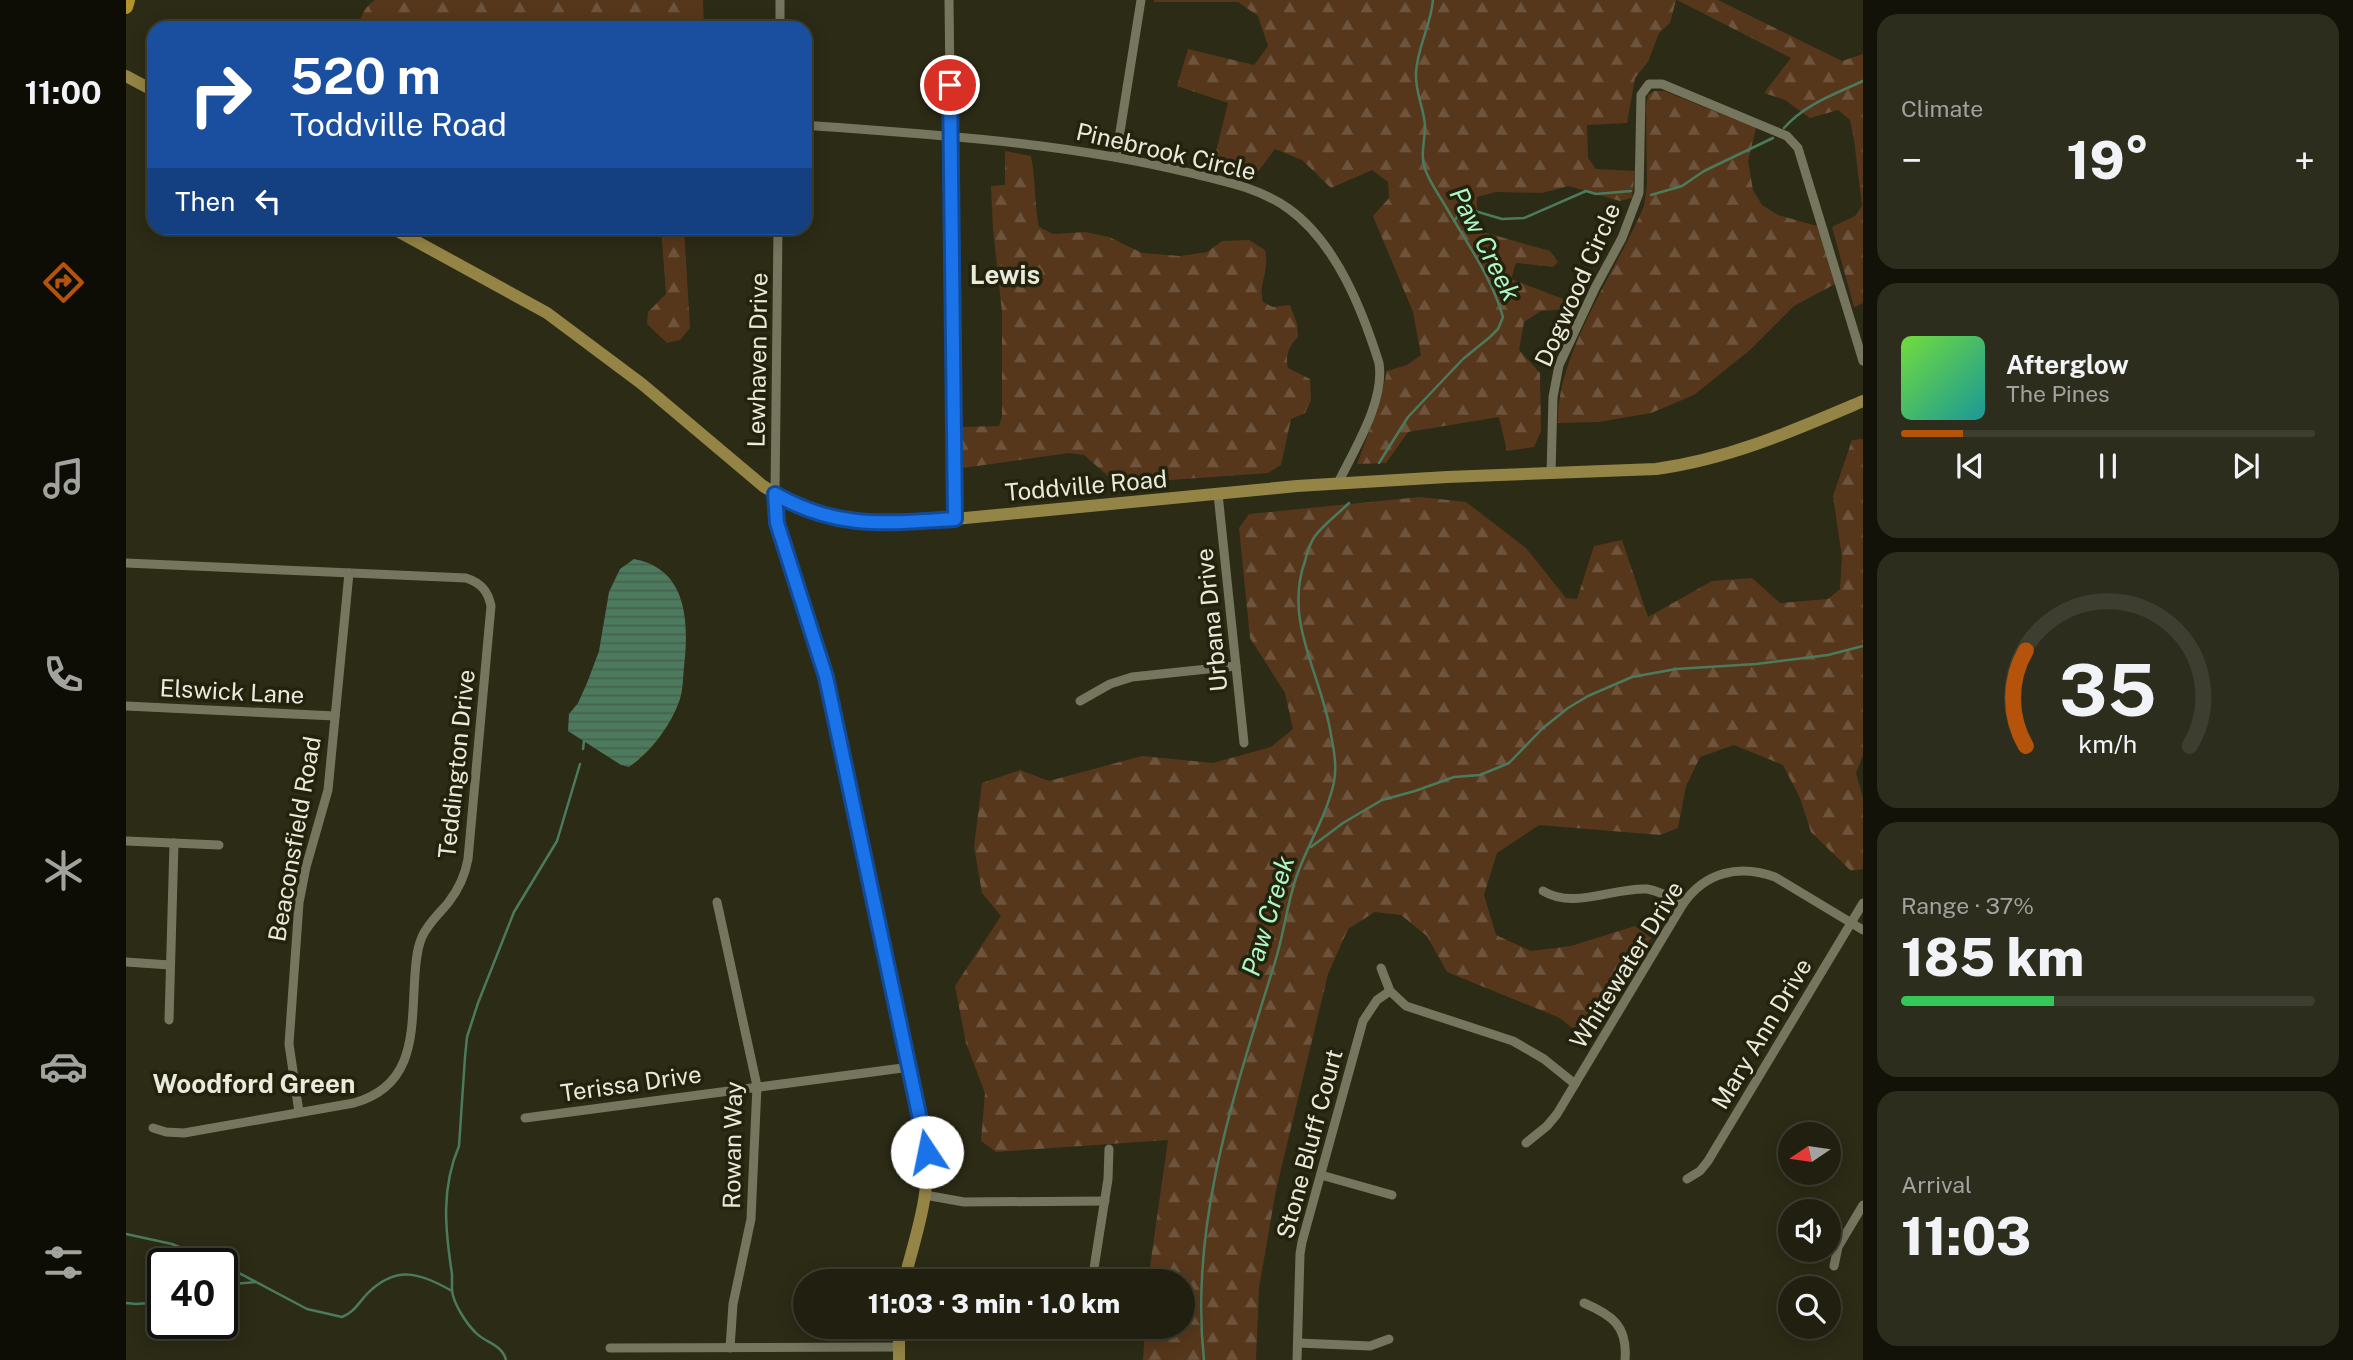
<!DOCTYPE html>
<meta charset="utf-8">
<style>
:root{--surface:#212010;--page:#2d2d1e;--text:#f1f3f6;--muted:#a2a39f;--line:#3e3e30;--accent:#b45309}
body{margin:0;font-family:"Public Sans",sans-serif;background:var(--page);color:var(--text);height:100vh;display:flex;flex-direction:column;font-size:26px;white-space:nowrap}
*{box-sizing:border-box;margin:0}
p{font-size:23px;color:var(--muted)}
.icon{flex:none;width:38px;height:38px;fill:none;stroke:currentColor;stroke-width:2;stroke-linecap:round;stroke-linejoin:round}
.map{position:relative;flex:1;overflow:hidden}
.side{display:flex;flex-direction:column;gap:14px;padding:14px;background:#121209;width:490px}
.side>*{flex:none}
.guide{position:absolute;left:21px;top:21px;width:665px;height:214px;border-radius:21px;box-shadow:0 4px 18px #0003,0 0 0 2px var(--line);background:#1a4fa0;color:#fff;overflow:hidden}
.needle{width:46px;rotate:257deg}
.tools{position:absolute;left:1652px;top:1122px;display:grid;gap:14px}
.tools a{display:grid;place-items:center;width:63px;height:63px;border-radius:50%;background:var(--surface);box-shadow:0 4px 18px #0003,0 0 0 2px var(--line);font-size:35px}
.speed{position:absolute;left:21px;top:1248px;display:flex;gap:14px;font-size:35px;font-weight:700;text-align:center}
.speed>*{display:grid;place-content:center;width:91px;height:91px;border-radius:50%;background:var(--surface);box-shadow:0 4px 18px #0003,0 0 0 2px var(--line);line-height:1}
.speed .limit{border:4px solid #111;border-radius:10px;background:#fff;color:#111}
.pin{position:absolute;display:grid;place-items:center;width:60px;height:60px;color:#fff;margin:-30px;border:4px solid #fff;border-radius:50%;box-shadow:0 2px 7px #0007}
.me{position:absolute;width:77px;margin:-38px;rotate:349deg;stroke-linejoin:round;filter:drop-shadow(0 0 5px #0008)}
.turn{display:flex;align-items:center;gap:24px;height:147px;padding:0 28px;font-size:32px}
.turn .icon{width:91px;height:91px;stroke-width:2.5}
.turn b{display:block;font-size:49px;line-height:60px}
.then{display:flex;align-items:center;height:66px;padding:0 28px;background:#0003;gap:14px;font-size:26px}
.big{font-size:52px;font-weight:800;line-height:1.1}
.side .card{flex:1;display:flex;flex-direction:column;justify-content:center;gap:10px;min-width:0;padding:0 24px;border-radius:21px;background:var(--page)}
.side .dial{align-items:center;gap:0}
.dial svg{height:182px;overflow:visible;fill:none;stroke:var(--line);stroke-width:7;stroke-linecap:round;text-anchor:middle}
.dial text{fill:var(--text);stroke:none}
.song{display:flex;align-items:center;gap:21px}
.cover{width:84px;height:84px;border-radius:10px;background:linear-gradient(135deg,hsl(100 70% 55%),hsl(180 70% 35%))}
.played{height:7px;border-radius:4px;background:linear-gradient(90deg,var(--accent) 15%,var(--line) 15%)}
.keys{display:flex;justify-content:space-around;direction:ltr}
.heat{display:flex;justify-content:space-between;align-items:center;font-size:38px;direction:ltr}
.charge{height:10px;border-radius:5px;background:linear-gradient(90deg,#34c759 37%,var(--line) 0)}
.trip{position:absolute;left:667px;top:1269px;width:402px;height:70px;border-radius:35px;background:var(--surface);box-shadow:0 4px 18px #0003,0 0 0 2px var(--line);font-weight:800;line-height:70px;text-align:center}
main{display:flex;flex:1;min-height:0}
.menu{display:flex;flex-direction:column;width:126px;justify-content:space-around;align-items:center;background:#0d0d06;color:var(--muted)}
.menu .icon{width:49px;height:49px}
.menu .on{color:var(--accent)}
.menu b{font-size:32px;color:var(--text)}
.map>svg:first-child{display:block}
.forest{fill:url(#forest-firs)}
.water{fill:url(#water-rules)}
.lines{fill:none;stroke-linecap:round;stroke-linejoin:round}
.stream{stroke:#4c7a5d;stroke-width:2.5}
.street{stroke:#76765f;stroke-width:9}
.secondary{stroke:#948445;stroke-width:12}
.primary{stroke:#b3912b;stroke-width:14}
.route-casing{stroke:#114b97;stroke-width:18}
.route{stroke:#1a73e8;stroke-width:12}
.labels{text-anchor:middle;stroke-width:7;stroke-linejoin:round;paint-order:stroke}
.street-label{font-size:24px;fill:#e9eadc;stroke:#22220d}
.water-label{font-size:26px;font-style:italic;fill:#adf7c7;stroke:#22220d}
.neighbourhood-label{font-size:26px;font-weight:bold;fill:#e9eadc;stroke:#22220d}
</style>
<main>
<nav class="menu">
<b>11:00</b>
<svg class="icon on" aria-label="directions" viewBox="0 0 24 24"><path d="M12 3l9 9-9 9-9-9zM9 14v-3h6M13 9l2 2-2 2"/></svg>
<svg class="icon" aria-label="music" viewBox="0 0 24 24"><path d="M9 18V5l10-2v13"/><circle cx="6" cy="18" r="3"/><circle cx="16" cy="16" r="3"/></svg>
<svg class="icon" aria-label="phone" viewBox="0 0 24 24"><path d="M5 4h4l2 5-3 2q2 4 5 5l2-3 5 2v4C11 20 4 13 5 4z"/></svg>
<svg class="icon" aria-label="climate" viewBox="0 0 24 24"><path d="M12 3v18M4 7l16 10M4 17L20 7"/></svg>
<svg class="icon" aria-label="car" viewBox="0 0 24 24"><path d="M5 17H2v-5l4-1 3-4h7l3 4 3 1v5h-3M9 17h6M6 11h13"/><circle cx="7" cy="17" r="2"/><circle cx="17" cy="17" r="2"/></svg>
<svg class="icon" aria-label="filters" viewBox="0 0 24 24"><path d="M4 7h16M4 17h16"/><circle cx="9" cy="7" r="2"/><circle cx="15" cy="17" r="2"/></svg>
</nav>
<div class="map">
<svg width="1737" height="1360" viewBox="0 0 1737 1360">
<defs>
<pattern id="forest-firs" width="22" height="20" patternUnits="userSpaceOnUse" patternTransform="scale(1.75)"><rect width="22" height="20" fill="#56371c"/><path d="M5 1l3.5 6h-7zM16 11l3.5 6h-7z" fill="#6e543c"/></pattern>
<pattern id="water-rules" width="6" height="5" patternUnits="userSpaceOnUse" patternTransform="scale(1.75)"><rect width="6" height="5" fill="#4c7a5d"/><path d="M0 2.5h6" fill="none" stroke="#496050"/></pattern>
</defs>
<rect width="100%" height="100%" fill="#2c2b16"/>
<g class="forest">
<path d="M249,0H577L578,28H232C235,16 238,7 249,0Z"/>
<polygon points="1028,0 1550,0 1544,23 1533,33 1522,62 1509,78 1501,123 1461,125 1462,158 1470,169 1509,171 1506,198 1494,201 1443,186 1416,193 1370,192 1351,197 1351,222 1357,232 1424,251 1432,262 1427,267 1390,263 1385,279 1440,300 1439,309 1415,311 1398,322 1393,350 1414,373 1415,431 1408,447 1381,451 1373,417 1282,432 1260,463 1231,464 1253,405 1261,371 1281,365 1295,355 1287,312 1247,216 1263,198 1262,182 1246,170 1205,188 1176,160 1149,149 1125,181 1097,171 1088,160 1102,103 1051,86 1062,49 1128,65 1142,46 1132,16 1112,2 1028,2"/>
<polygon points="1551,0 1592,0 1716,61 1737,54 1737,303 1728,307 1706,227 1729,216 1736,206 1728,139 1724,120 1712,110 1684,118 1659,100 1638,93 1665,58"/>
<path d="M1528,91H1538L1630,128L1622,161L1627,190L1636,205L1652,215L1691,226L1709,284L1668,306L1624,350L1568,395L1525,413L1473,422L1432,423C1430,354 1491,270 1518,206L1521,185L1520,106L1522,95Z"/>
<path d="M879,151L905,156C910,180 908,204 913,227L927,234L959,232L983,237L1016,253L1054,256L1081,252L1096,241L1123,240L1139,250C1144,271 1132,283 1137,302L1147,307L1164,305L1171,324L1172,337C1163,346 1159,355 1162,368L1184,379L1185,400L1179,413L1165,419L1155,465L1142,473L1003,483L988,481L958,455L943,453L837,468L836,427L873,426L876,417V312L867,229L865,186L879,185Z"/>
<polygon points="535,228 558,228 564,328 554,340 541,343 521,324 522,312 540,294"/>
<polygon points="1737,439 1737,755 1730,773 1737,798 1737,869 1725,871 1685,832 1674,798 1657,765 1608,745 1574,757 1560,786 1552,828 1534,835 1413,825 1371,853 1358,895 1370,935 1405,951 1445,946 1509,926 1525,938 1473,1017 1462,1041 1434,1018 1321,972 1301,936 1275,915 1249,912 1222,929 1202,974 1150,1190 1133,1288 1130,1360 1017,1360 1019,1327 1057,1326 1057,1281 1022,1281 1042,1140 870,1152 855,1141 859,1093 840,1043 829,986 875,916 856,893 848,847 856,783 894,770 923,781 1016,756 1087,763 1145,747 1167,729 1159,693 1124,638 1113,528 1123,514 1294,497 1340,502 1400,548 1440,598 1451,599 1468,546 1496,540 1522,617 1586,581 1626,578 1654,603 1702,599 1714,589 1716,557 1707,496 1726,440"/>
</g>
<path class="water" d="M508,559C562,569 563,623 558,667C557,677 557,689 554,699C545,725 526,751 503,767L495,765L442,731L443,714L452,703L461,683L473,651L483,592L494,569Z"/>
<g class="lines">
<g class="stream">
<path d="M1658,128C1679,104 1709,94 1737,81"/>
<polyline points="1525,195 1556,186 1578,171 1647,138"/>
<polyline points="1328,221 1335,212 1342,209 1376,219 1398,218 1460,191 1470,194 1505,191"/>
<path d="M1253,463L1282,417L1337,359L1364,337L1372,329L1377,317C1366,278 1341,243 1320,207C1313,195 1304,183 1299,169C1294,156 1299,140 1299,126C1298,108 1289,92 1290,73C1291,48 1305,25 1307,0"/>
<polyline points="457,749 458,741"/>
<polyline points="1185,847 1217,823 1256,800 1289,791 1328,777 1354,775 1383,763 1417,728 1442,708 1462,696 1506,677 1550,669 1630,664 1702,655 1737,646"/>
<polyline points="0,1234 46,1244 94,1264"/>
<path d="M96,1264L181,1309L216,1317C227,1313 232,1304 240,1295C269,1265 293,1272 326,1291"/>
<polyline points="96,1285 130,1282"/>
<polyline points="0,1303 10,1304 37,1302"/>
<path d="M380,1360C376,1344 359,1343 349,1332C340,1323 327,1303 326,1290C326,1284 326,1279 326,1274C319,1229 315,1188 333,1146L339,1057L341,1037L352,1003L388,912L431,841L454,764"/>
<path d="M1078,1360C1063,1224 1109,1091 1149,962C1158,934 1161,903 1171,875C1182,844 1201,815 1208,782C1211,766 1208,750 1205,735C1196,675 1157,622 1179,561C1181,553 1184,543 1189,536C1198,524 1212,514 1223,503"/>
</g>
<g class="street">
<polyline points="823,0 829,519"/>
<polyline points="654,28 654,0"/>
<path d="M679,125C808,135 938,142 1064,173C1098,181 1134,188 1163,209C1210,243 1236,309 1253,363C1259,401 1229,448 1212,483"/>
<polyline points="990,157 1015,0"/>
<polyline points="1425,474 1427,397 1433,365 1469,288 1496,238 1513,193 1515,95 1523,84 1536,84 1661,136 1672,148 1737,361"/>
<polyline points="649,494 652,228"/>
<polyline points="1092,494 1118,743"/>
<path d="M0,563L340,578C355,583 362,591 365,606L342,859C339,876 333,889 322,903C313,914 302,923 296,937C291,948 290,961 289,974C285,1028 292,1085 228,1103L58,1133L40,1132L27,1128"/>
<polyline points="954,701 984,684 1006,677 1110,666"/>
<polyline points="0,706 209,716"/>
<polyline points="0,841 93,845"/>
<path d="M1417,891C1448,910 1488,887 1521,889C1534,891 1546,898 1557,904"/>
<polyline points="591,902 631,1086 625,1219 607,1304 604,1348"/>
<polyline points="0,962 44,965"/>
<polyline points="1255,968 1264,991 1280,1006 1387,1041 1418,1059 1449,1084"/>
<polyline points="43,1020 48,843"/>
<polyline points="173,1112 163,1044 173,903 180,867 202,790 223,573"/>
<polyline points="399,1118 784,1067"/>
<path d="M1400,1143L1421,1126L1431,1114L1557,904C1579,872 1613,864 1649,877L1737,930"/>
<polyline points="1195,1175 1266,1195"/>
<polyline points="1561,1179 1574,1171 1582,1161 1737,903"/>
<polyline points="799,1195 838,1202 979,1201"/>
<polyline points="1708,1266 1712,1247 1737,1205"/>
<polyline points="966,1281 982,1179 983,1149"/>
<path d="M1458,1303C1486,1315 1502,1326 1499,1360"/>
<polyline points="958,1335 959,1326"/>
<polyline points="1172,1343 1244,1346 1263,1339"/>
<polyline points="484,1348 773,1347"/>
<polyline points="1171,1360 1174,1254 1176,1242 1237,1021 1251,1000 1264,991"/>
</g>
<g class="secondary">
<polyline points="0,76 28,91"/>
<path d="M266,228L421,313L516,384L637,486L665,503L696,516L729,522L771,523L829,519L1171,486L1321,477L1530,469C1604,459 1669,430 1737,401"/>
<path d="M649,494L651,523L700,677L801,1152C804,1196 789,1238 778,1281"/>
<polyline points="773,1360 773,1326"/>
</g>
<polyline class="primary" points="0,7 2,0"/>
</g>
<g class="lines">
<defs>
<path id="route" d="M801,1152L700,677L651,523L649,494C712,530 760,523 829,519L824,85"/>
</defs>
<use href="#route" class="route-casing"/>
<use href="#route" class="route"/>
</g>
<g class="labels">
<g class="street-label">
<text transform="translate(1040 152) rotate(13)" y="8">Pinebrook Circle</text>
<text transform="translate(1452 285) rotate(-66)" y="8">Dogwood Circle</text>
<text transform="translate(632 360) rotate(-89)" y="8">Lewhaven Drive</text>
<text transform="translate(960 486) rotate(-5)" y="8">Toddville Road</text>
<text transform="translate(1086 620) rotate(-96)" y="8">Urbana Drive</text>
<text transform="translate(106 692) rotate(3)" y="8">Elswick Lane</text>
<text transform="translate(331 764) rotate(-84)" y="8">Teddington Drive</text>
<text transform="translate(169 839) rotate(-80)" y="8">Beaconsfield Road</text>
<text transform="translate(1501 965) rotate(-58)" y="8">Whitewater Drive</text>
<text transform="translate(1636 1034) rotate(-59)" y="8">Mary Ann Drive</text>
<text transform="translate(505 1084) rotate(-8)" y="8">Terissa Drive</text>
<text transform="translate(1184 1144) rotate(-75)" y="8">Stone Bluff Court</text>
<text transform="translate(607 1145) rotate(-89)" y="8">Rowan Way</text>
</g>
<g class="water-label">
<text transform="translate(1359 244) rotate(63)" y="9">Paw Creek</text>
<text transform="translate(1142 916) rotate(-73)" y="9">Paw Creek</text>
</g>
<g class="neighbourhood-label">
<text x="879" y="284">Lewis</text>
<text x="128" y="1093">Woodford Green</text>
</g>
</g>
</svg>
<div class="tools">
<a><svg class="needle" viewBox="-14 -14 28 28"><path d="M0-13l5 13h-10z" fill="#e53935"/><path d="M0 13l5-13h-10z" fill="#a2a39f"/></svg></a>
<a><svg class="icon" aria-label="sound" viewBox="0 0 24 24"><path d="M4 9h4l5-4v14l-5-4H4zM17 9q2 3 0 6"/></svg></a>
<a><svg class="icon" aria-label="search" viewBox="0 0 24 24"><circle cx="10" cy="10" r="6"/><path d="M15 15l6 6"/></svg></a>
</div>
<div class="speed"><div class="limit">40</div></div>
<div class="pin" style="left:824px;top:85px;background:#d93025"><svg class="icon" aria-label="arrive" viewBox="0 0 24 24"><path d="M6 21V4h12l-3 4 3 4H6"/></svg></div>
<svg class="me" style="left:801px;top:1152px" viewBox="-20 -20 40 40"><circle r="19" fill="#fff"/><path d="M0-13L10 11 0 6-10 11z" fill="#1a73e8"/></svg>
<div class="trip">11:03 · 3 min · 1.0 km</div>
<div class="guide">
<div class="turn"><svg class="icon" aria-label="right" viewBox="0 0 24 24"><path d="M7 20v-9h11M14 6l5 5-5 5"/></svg><div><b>520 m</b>Toddville Road</div></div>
<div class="then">Then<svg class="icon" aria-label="left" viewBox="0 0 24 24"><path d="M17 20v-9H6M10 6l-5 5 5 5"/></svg></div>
</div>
</div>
<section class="side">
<div class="card"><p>Climate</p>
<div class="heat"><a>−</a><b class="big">19°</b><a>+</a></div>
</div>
<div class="card">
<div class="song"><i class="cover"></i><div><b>Afterglow</b><p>The Pines</p></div></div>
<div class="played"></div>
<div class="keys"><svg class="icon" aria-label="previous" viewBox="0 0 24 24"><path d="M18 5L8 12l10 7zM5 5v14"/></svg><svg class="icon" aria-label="pause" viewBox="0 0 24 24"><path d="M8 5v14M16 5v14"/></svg><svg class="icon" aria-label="next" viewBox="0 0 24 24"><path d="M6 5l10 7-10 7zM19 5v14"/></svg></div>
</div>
<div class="card dial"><svg viewBox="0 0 100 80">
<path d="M14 69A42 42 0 1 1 86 69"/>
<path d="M14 69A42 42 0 0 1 14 27" stroke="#b45309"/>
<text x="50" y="56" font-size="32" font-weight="700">35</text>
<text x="50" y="72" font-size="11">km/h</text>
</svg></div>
<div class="card"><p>Range · 37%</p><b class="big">185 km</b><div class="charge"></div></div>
<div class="card"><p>Arrival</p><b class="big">11:03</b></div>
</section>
</main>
